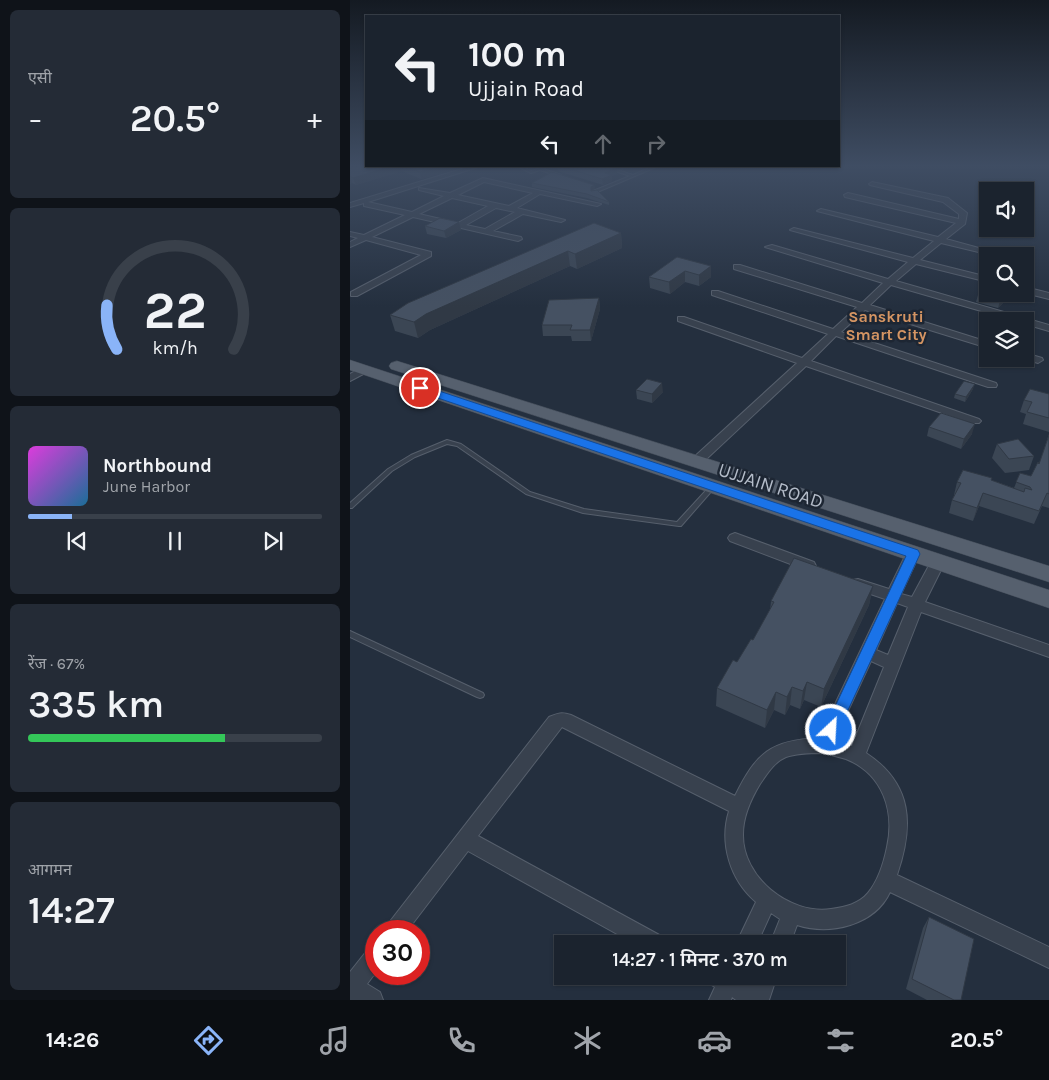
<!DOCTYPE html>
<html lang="hi">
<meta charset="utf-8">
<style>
:root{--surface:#1b232e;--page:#242b36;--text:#f1f3f6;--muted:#a0a4aa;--line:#39404a;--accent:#8ab4f8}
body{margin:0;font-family:Karla,"Noto Sans Devanagari",sans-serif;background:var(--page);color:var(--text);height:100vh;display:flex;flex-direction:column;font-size:19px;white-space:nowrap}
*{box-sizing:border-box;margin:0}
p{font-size:16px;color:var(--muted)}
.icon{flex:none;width:28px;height:28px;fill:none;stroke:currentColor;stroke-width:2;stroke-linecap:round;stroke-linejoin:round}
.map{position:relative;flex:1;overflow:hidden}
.details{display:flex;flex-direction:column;gap:10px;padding:10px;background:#0f1319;width:350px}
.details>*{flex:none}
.hud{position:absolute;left:15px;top:15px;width:475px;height:152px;border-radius:0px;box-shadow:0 1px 4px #0004,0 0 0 1px var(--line);background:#1b232e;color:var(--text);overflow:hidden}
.buttons{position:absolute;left:629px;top:182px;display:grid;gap:10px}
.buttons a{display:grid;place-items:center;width:55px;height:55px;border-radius:0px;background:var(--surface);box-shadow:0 1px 4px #0004,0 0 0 1px var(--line);font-size:25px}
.speed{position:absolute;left:15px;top:920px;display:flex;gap:10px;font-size:25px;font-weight:700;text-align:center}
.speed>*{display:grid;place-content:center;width:65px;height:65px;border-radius:50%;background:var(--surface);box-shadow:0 1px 4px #0004,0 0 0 1px var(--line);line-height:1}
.speed .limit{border:8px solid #d22;background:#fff;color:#111}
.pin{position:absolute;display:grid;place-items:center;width:42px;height:42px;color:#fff;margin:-21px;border:2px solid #fff;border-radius:50%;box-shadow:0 1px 5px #0007}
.me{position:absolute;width:55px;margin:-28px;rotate:25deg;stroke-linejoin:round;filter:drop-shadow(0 0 4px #0008)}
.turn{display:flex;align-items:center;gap:18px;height:105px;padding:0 20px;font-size:22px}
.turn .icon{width:65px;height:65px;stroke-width:2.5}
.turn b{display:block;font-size:35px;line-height:42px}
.lanes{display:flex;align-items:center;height:48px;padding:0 20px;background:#0003;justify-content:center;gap:25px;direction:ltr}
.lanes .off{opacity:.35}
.big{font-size:38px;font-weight:600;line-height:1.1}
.details .card{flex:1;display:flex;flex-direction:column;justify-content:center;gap:8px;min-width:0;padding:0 18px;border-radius:8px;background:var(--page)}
.details .dial{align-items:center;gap:0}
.dial svg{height:130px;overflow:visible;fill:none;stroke:var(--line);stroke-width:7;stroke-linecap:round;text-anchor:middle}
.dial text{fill:var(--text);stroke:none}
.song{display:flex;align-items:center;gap:15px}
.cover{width:60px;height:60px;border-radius:8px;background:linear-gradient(135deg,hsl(300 70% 55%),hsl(200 70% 35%))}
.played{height:5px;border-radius:2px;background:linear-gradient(90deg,var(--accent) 15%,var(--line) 15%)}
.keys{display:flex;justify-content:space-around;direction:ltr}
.heat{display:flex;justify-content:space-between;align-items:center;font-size:28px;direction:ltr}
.charge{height:8px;border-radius:4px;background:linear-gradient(90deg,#34c759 67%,var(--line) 0)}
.trip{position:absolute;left:204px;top:935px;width:292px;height:50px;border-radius:0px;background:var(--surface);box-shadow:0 1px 4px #0004,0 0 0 1px var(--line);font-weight:600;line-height:50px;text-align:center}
.menu{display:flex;height:80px;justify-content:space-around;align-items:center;background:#0b0e12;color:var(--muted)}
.menu .icon{width:35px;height:35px}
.menu .current{color:var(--accent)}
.menu b{font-size:22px;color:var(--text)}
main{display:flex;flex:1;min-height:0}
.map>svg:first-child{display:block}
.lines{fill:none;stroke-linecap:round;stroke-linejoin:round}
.lane-casing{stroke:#565f6c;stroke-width:2}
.street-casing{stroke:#565f6c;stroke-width:2}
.primary-casing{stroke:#414a57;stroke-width:1}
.lane{fill:#38414e;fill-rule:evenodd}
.street{fill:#38414e;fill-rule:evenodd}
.primary{fill:#56606e;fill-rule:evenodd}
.wall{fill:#3b4654}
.shaded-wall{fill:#303945}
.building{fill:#455162;stroke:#303945}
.route{fill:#1a73e8;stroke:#114b97}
.labels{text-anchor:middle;stroke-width:5;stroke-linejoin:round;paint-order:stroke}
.far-neighbourhood-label{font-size:16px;font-weight:bold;fill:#d59563;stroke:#1d2633}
.street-label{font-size:19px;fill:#b4bcc9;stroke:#1d2633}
</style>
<main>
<section class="details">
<div class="card"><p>एसी</p>
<div class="heat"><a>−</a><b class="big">20.5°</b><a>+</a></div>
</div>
<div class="card dial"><svg viewBox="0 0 100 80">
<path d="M14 69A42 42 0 1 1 86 69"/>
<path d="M14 69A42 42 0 0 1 8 42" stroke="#8ab4f8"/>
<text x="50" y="56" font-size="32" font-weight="700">22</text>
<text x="50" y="72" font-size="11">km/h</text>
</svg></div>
<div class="card">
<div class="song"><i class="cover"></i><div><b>Northbound</b><p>June Harbor</p></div></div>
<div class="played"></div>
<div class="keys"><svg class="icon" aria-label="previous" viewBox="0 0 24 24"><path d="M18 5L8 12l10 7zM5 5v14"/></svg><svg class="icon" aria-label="pause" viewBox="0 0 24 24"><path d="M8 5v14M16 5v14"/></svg><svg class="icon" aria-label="next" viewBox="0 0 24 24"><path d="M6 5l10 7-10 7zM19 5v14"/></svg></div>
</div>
<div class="card"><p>रेंज · 67%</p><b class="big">335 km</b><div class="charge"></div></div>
<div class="card"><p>आगमन</p><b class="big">14:27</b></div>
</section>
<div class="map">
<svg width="699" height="1000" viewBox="0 0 699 1000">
<rect width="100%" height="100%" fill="#242f3e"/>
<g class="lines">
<defs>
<g id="lane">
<polygon points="169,167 174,167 181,171 193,167 195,168 194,169 211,175 208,176 190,170 181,173"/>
<polygon points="253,167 258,167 283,175 301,167 306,167 245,193 243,193 243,191 280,176"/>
<polygon points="97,440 111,444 180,492 234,509 327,522 361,485 363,484 366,486 331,526 329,526 233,513 176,494 107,446 97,444 65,457 42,471 2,508 0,508 0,503 38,469 61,455"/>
<polygon points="0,631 133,693 134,695 133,697 130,698 127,697 0,637"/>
</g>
<g id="street">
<path d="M118,167H128L18,202L62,212L94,196L69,190V188L100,193L133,178L251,204L247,206L190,194L167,208L215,220L211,222L173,214L143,231L171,237L172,239L168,241L63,217L22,237L81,252V256L7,296H1V292L71,255L16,240L0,247V242L8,238L0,236V232L14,235L55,215L14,206V203L0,207V203ZM134,182L183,193L159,206L108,195ZM102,198L138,206L108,223L69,214ZM146,208L165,212L135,229L116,225Z"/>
<polygon points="522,182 598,198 617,213 615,224 596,239 658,256 645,256 591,243 570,260 638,277 638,282 566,264 546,281 699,325 699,331 675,324 675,321 666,321 541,285 520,305 638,342 638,348 515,310 491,332 646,383 647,385 646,387 638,387 486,336 461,361 629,419 631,421 629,423 621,423 456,366 351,464 343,464 341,461 343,458 447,363 328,321 328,317 334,317 452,358 478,334 362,295 362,291 368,291 483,329 507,307 384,269 384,265 390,265 512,303 533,283 415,247 422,245 538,279 558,262 440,230 444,228 563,258 584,241 467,211 471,209 588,237 606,223 495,197 494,195 498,193 609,219 609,214 593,202 520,185 519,184"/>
<polygon points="675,287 699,293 699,299 675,293"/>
<polygon points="675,353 692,358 693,360 688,363 674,359"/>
<polygon points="13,367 18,370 17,372 0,381 0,374"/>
<polygon points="385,533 464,562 466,566 464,570 459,571 380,541 378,538 380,535"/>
<path d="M563,548L568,550L570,553L551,594L562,597L583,558H593L595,562L575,602L699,645V657L571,612L516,753C563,784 564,825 547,875L699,947V968L540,892C525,925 480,936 447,925L440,944H420L430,919L421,913L407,944H386L406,902C380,880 369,843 379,811L212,727L128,836L313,937L316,944H285L118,851L57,931H35L38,924L199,717C208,713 212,712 221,715L385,796C406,753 421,740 469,738L535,599L503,588L501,584L503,580L508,579L539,589L558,550ZM547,603L558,607L538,655L526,650ZM521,661L534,667L502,746L484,741ZM474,753C481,755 489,757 496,759C533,774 545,811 537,847C534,862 528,881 518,893C509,904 495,907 481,909C439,915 392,877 393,834C393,816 401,799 410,784C417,774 424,762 436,757C448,753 462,753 474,753Z"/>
<polygon points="26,945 26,972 17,984 30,992 33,1000 0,1000 0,972 19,948"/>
<polygon points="355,976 390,976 390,978 403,986 406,976 427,976 419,1000 386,1000 382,997 381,1000 359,1000 365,987 358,983"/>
</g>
<g id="primary">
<polygon points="0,360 699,590 699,608 0,370"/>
<polygon points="47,361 699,566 699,582 41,369 39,366 41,363"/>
</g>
</defs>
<use href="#lane" class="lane-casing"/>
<use href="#street" class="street-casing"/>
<use href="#primary" class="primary-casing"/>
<use href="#lane" class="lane"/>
<use href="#street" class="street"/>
<use href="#primary" class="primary"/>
</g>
<g class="wall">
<polygon points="0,167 113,167 71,179 52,171 6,185 2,183 0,184"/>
<polygon points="208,167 278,167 272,170 267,168 267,174 262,176 262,181 253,185 208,171"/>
<polygon points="182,183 244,185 245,188 242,191 259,202 259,205 237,198 182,187"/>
<polygon points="109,222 111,230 96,238 77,234 75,226"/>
<polygon points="271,233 272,248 227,269 220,266 80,330 68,338 45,331 40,315 58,303"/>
<polygon points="327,257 361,277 349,286 335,282 320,294 300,288 299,277"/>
<polygon points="628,295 656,295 654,302 648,308 626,302"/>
<polygon points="249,298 250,309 241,341 222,341 221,336 193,336 192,325"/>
<polygon points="623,389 615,402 604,398 605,394"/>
<polygon points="286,390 313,392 302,403 287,399"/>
<polygon points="699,394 699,432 673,424 676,414 670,412 674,400"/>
<polygon points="579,427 622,434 611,449 577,436"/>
<polygon points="699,434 699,508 692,506 684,524 629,506 623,521 599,513 602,500 605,495 604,495 607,482 641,480 664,488 670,473 681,476 689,464"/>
<polygon points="647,444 684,456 679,470 655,473 642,458"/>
<polygon points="523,586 519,605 471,707 454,700 450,709 440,705 435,715 424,710 415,728 366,706 367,688 387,662 403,640 420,611 421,601"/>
<polygon points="579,917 611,1000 577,1000 556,989 573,928"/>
</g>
<g class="shaded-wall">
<polygon points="39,167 51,167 52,171 6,185 3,178"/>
<polygon points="88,167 113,167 71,179 70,172"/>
<polygon points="267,168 267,174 262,176 262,181 253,185 252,179 255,173"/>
<polygon points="0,176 2,183 0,184"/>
<polygon points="244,185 245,188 241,191 241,187"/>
<polygon points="109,222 111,230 96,238 94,231"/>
<polygon points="271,233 272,248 227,269 225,254"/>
<polygon points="218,251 220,266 80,330 68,338 64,322 76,314"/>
<polygon points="361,266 361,277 349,286 349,275"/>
<polygon points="335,271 335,282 320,294 319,282"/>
<polygon points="656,295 654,302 648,308 650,301"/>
<polygon points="249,298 250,309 241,341 240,330"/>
<polygon points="312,383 313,392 302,403 302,394"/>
<polygon points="625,384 623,389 615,402 616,397"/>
<polygon points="625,424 622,434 611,449 614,439"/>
<polygon points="633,493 629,506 623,521 627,508"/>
<polygon points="523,586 519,605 471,707 474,689"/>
<polygon points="457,682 454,700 450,709 453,691"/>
<polygon points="442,687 440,705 435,715 437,697"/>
<polygon points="426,692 424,710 415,728 417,710"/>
</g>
<g class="building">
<polygon points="5,167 39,167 3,178 0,176 0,169"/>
<polygon points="58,167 88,167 70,172"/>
<polygon points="214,167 264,167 267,168 255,173 262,175 252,179"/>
<polygon points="202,172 244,185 241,187 241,191 247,190 259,202 237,194 182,183"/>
<polygon points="90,218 109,222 94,231 75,226"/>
<polygon points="244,223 271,233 225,254 218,251 76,314 64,322 40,315 58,303"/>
<polygon points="327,257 361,266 349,275 335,271 319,282 299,277"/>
<polygon points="634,289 638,290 638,294 651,294 656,295 650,301 628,295"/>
<polygon points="249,298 240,330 220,330 222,325 192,325 199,300"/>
<polygon points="297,379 312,383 302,394 286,390"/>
<polygon points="614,381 625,384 616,397 605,394"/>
<polygon points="680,389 699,394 699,418 677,412 682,402 674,400"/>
<polygon points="591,413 625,424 614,439 579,427"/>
<polygon points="699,435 699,494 697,493 689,511 633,493 627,508 602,500 611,483 607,482 613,470 642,478 641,480 674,492 675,488 682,490 680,487 666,482 670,473 681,476 688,462 689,464"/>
<polygon points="668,439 684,456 659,459 647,444"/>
<polygon points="444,558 523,586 474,689 457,682 453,691 442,687 437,697 426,692 417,710 367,688 383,660 387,662 401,639 403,640 424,602 421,601"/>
<polygon points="579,917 624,939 611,1000 604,1000 562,979"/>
</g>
<linearGradient id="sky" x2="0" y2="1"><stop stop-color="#141a22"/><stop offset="0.54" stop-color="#3f4d63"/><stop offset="1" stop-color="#3f4d63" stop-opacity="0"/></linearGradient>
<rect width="699" height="307" fill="url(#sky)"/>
<polygon class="route" points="67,386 74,386 568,550 570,554 487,734 481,736 476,734 474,730 556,556 67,391"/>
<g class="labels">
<g class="far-neighbourhood-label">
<text x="536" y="322">Sanskruti<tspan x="536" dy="18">Smart City</tspan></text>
</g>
<g class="street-label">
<text transform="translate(421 485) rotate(18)" y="7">UJJAIN ROAD</text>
</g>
</g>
</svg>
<div class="buttons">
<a><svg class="icon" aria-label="sound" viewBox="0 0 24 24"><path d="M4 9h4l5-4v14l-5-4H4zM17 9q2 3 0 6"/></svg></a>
<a><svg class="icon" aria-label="search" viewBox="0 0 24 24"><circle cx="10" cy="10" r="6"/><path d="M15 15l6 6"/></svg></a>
<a><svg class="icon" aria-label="layers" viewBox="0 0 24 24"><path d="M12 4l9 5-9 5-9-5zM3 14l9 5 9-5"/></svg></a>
</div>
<div class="speed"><div class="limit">30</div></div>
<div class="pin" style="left:70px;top:388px;background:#d93025"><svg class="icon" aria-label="arrive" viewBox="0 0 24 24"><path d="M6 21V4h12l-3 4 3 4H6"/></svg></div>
<svg class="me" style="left:481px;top:730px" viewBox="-20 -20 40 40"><circle r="17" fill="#1a73e8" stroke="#fff" stroke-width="3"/><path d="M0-11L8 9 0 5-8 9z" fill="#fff"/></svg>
<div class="trip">14:27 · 1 मिनट · 370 m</div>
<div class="hud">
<div class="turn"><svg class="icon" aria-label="left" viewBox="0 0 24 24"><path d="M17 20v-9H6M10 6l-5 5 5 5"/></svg><div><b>100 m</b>Ujjain Road</div></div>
<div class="lanes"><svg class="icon" aria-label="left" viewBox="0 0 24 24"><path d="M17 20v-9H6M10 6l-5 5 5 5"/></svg><svg class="icon off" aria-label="ahead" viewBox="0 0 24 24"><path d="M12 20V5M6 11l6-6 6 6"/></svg><svg class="icon off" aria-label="right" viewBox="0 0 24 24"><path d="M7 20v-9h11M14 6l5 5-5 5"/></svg></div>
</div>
</div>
</main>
<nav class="menu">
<b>14:26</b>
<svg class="icon current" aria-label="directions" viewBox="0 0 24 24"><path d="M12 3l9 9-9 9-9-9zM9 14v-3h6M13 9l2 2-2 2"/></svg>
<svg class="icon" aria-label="music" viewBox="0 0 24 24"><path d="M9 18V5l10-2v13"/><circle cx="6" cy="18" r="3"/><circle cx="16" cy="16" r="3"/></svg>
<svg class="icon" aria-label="phone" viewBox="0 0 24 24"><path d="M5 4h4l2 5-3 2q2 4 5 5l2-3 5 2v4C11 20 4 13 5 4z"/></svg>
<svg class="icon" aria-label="climate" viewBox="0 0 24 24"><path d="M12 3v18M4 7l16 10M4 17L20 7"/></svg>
<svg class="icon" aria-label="car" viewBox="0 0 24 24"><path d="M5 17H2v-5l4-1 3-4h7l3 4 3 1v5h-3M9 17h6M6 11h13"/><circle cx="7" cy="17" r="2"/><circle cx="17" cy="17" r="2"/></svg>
<svg class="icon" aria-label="filters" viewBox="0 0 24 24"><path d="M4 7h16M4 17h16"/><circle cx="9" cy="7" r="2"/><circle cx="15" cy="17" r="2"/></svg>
<b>20.5°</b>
</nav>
